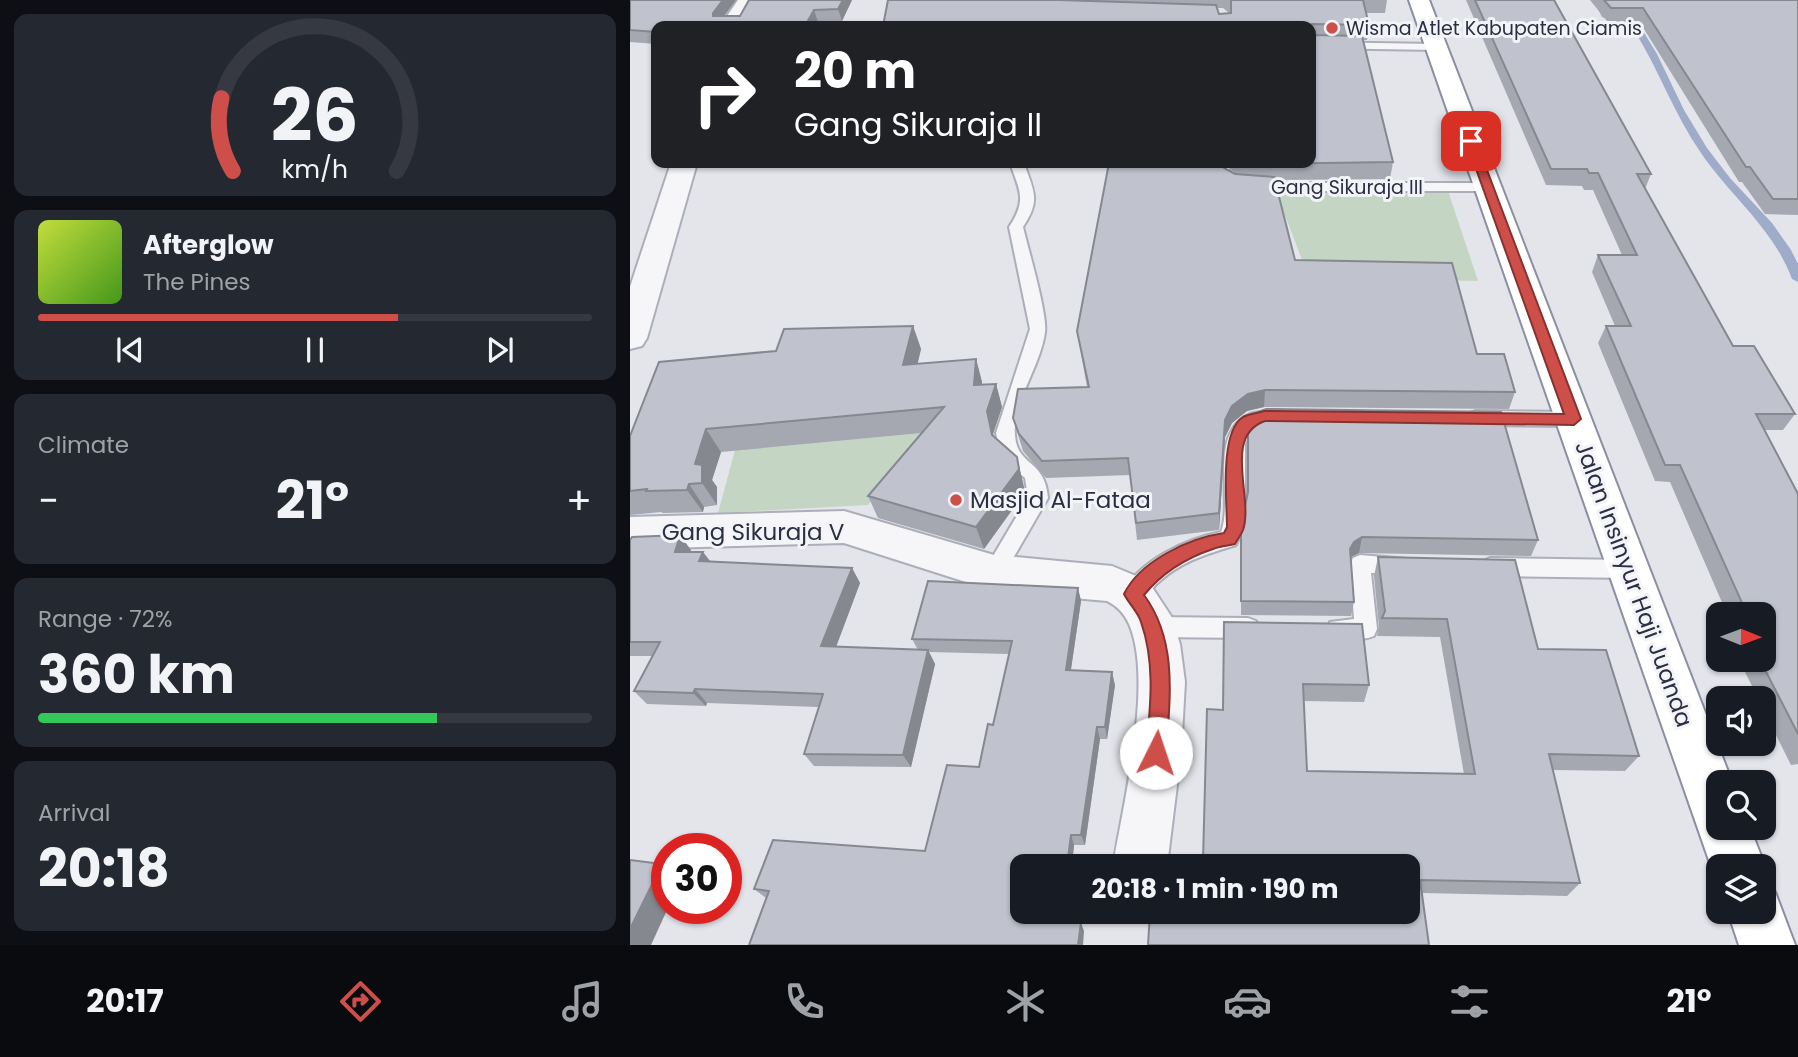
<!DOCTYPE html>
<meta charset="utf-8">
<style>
:root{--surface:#171b24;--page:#242831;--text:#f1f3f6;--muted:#9ea1a6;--line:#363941;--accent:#ce4e4a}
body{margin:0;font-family:Poppins,sans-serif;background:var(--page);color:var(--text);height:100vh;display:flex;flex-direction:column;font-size:26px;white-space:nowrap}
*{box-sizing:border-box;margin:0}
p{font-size:23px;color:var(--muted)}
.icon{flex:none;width:38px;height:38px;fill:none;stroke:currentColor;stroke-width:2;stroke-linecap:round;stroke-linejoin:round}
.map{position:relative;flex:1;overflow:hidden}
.details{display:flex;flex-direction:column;gap:14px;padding:14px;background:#0d0f14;width:630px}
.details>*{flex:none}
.banner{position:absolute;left:21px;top:21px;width:665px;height:147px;border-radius:14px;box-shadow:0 2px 5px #0004;background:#202124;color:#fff;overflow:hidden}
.needle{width:46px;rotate:91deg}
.fabs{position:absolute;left:1076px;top:602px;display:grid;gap:14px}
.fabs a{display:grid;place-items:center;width:70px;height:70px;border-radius:14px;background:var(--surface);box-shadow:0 2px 5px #0004;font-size:35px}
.speed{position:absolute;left:21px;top:833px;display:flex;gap:14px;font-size:35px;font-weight:700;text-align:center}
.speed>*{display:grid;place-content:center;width:91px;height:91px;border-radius:50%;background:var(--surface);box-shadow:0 2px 5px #0004;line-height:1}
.speed .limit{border:10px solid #d22;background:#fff;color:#111}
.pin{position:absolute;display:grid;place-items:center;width:60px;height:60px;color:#fff;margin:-30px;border-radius:14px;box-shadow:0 4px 10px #0006}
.me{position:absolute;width:77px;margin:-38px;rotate:4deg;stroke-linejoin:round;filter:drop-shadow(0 0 5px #0008)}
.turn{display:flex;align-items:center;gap:24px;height:147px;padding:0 28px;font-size:32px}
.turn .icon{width:91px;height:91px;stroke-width:2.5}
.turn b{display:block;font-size:49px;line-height:60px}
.big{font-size:52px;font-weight:700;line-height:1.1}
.details .card{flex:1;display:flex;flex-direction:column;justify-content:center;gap:10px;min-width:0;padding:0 24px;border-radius:14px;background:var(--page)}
.details .dial{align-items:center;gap:0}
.dial svg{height:182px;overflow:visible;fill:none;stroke:var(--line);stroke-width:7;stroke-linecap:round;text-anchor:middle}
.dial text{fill:var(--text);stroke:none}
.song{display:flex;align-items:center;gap:21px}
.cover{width:84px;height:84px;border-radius:10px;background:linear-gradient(135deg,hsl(70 70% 55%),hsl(100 70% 35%))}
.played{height:7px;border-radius:4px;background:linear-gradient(90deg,var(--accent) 65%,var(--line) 65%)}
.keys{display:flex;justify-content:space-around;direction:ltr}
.heat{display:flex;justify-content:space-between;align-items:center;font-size:38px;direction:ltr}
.charge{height:10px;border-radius:5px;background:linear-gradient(90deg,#34c759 72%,var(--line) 0)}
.trip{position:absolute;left:380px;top:854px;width:410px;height:70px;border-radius:14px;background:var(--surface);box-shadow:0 2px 5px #0004;font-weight:700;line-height:70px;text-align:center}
.menu{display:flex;height:112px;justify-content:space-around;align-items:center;background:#090b0e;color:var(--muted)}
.menu .icon{width:49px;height:49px}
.menu .active{color:var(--accent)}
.menu b{font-size:32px;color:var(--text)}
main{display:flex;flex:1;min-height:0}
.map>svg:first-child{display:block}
.green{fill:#c5d5c4}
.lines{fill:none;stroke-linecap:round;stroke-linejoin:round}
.stream{fill:#9eacca;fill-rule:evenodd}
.lane-casing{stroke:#acaeb9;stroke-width:4}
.street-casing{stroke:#acaeb9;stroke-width:4}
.highway-casing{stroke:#8a8fa2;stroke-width:4}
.lane{fill:#f6f6f9;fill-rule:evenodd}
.street{fill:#f6f6f9;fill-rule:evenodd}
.highway{fill:#fff;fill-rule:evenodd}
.wall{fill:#a5a8b1;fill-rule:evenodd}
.shaded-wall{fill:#868890}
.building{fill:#c0c3ce;stroke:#868890;stroke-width:2}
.route{fill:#ce4e4a;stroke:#863330;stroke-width:2}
.poi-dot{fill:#ce4e4a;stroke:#f3f4f8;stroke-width:2.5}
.labels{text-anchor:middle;stroke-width:6;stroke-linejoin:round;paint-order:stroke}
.far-poi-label{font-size:19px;fill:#2b2f43;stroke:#f3f4f8;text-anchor:start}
.far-street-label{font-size:19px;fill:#2b2f43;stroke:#f3f4f8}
.poi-label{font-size:23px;fill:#2b2f43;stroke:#f3f4f8;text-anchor:start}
.street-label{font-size:23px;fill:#2b2f43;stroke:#f3f4f8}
</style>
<main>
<section class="details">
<div class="card dial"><svg viewBox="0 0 100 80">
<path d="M14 69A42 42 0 1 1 86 69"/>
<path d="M14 69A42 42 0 0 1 9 37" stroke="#ce4e4a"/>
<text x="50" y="56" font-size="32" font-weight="700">26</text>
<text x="50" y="72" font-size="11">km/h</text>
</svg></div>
<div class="card">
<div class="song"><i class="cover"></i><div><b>Afterglow</b><p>The Pines</p></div></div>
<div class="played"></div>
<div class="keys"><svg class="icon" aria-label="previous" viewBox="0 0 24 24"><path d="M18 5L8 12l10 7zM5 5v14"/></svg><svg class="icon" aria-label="pause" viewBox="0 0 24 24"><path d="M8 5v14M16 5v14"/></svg><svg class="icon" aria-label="next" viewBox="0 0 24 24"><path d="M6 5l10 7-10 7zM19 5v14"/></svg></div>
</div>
<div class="card"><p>Climate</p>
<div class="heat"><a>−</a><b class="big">21°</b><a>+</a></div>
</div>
<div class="card"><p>Range · 72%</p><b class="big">360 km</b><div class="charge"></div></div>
<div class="card"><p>Arrival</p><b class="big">20:18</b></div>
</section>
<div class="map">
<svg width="1168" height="945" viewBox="0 0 1168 945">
<rect width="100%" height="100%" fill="#e3e5eb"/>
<g class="green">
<polygon points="818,191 848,281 679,278 646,192"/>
<polygon points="303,432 238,505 88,513 105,450"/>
</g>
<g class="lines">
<path class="stream" d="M969,0H978L973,4L978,14L1010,26L1027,54L1054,110L1077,148L1100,178L1142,223L1161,250L1168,264V282L1162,279C1143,228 1101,197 1071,153C1044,114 1029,70 1004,30L972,17L965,3Z"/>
<defs>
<g id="lane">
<polygon points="681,42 807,44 813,47 807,50 681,48"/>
<path d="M380,163H394C404,192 411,200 393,227C398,248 418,316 415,332C411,365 382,404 385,435C387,467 415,458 418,498L371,579L364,582L357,579L353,573L398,497L395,478L371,457L366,433L400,329L379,227C397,200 390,192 380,163Z"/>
<path d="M584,163H598L601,176L618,183H858L865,187L858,191H618C600,188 586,183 584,163Z"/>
<path d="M648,410L654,411L657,416L654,421C636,426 623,424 615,444V522L606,545C578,554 554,560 531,580C519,590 512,606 495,600L492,594C509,560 556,539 591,532C604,497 577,433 620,414C629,411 639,411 648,410Z"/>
<polygon points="846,411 944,412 950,414 953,419 950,424 944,426 846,425 840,423 837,418 840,413"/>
<path d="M730,555L778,559L782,565L778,571L771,574L741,573L747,629L744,636C731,641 713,641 700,636L697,629L700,622L724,619L720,564L723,558Z"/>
<polygon points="860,558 999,560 1006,563 1010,569 1006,575 999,578 860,576 853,573 849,567 853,561"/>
<polygon points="522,617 618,618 626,621 629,628 626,635 618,638 522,637 514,634 511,627 514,620"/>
</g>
<g id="street">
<polygon points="108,0 128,0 112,26 90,26"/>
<polygon points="41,163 67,163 17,338 12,346 0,349 0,287"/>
<path d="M214,511L364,555L482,566L518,581L541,616L550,644L555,682L551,753L537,866H483C493,804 524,681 499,624C494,613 487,606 477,601L364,591L214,543L0,549V517Z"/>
</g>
<g id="highway">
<polygon points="779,0 799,0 1102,782 1088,782 1088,828 1120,828 1135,866 1134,868 1088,866 1088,883 1081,866"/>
<polygon points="1134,888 1145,892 1165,945 1109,945 1098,912 1134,912"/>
</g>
</defs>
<use href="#lane" class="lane-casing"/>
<use href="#street" class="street-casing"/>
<use href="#highway" class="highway-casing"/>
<use href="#lane" class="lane"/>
<use href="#street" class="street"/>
<use href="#highway" class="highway"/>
</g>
<g class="wall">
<polygon points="0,0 106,0 94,16 110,16 222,0 212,21 26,26 26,44 0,42"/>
<path d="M258,0H757L755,13H736L739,25L737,40H733L763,162L760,179L645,180L665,260L847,354L885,392L879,409L634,407L617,411L602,423L595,437L589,530L507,540L500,475L416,478L393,451L383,418L457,387L447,331L589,165L603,173L599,163H681V26ZM587,8H593L599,13L589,14Z"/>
<polygon points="836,0 924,0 1021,174 1015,189 1103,346 1165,414 1153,430 1135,430 1168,494 1168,764 1161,765 1134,711 1134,698 1128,698 1115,672 1120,667 1117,660 1134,660 1134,614 1097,614 1040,482 1025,481 968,343 976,326 985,326 962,272 968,255 992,255 963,190 954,190 952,186 916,185"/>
<polygon points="960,0 1168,0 1168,215 1135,214 1112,182 1109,182 1009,21 977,21"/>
<polygon points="283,326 291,349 287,364 346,359 352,382 352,385 366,384 372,407 363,434 364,436 387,457 395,492 354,549 248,518 238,496 292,433 91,452 82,480 87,487 87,505 74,507 73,512 33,513 31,512 0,515 0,436 146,351"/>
<polygon points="618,428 908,540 901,556 729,553 721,557 724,602 721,616 611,615 611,526 618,496"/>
<polygon points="0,540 61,550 61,552 73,552 81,562 222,568 230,583 206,647 288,650 282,639 448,588 451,601 441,670 485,685 477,739 470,739 455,845 444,845 435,923 454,931 136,898 124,889 295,851 349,767 363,725 379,654 299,652 305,664 281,767 184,766 174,754 189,707 77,703 76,706 17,704 4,691 22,656 0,656"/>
<polygon points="748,557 908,649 1009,756 995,771 923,770 950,883 937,896 792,893 573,860 593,710 594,622 739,685 734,702 674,701 677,771 834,774 810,637 747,636 749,627 744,576"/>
</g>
<g class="shaded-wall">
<polygon points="93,0 106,0 88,24 83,16 83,13"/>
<polygon points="213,0 222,0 212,21 208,9"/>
<polygon points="184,10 188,22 185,26 175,26"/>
<polygon points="283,326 291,349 282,388 273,365"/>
<polygon points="346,359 352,382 350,408 344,385"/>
<polygon points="366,384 372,407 363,434 368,458 357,411"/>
<polygon points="635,390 634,407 617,411 602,423 595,437 589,530 589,513 595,420 602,406 618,394"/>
<polygon points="76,429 91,452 82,480 87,487 87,505 72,483 65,464"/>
<polygon points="387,457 395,492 354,549 346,527"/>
<polygon points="59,484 74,507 73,512 57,490"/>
<polygon points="50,535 61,550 56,567 45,552"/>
<polygon points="732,537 729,553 721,557 720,549 724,542"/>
<polygon points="73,552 84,567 69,561"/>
<polygon points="222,568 230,583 201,660 191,646"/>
<polygon points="448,588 451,601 439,682 436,670"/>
<polygon points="298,650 305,664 281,767 273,755"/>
<polygon points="482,672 485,685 477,739 475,727"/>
<polygon points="65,689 77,703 76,706 63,693"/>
<polygon points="467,727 470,739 455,845 451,835"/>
<polygon points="441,835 444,845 442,866 437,866"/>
<polygon points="32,864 37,867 37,908 38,908 21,945 0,945 0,929"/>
<polygon points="431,912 436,912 434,931 430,923"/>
<polygon points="451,923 454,931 453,945 448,945"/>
</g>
<g class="building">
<polygon points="0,0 93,0 83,13 83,16 110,16 119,0 213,0 208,9 184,10 175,26 26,26 26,32 0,30"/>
<polygon points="258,0 429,0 586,5 589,14 601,13 601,0 733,0 739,25 682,24 681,29 681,26 253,26"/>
<polygon points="845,0 924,0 1021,174 1007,174 1103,346 1124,346 1165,414 1126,414 1168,494 1168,734 1130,660 1134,660 1134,657 1136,657 1134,652 1134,614 1117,614 1050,465 1035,465 976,326 1001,326 968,255 1007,255 968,173 959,173 957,169 921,169"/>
<polygon points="974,0 1168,0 1168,199 1143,199 1120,167 1116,167 1013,8 981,8"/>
<polygon points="681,34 682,35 732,36 763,162 619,164 617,163 681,163"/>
<polygon points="479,163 588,163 589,165 605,174 644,177 665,260 822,263 847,354 874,354 885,392 635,390 618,394 602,406 595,420 589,513 506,523 498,458 412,461 389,434 383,418 388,389 459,387 447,331"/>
<polygon points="283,326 273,365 346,359 344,385 366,384 357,411 362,435 387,457 389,469 346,527 238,496 314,407 76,429 65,464 72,465 72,483 59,484 57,490 16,491 17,489 0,491 0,436 29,362 146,351 154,329"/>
<polygon points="636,409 871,412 908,540 732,537 724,542 720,549 724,602 611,601 611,526 618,492 618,428 626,413"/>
<polygon points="50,535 45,552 73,552 69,561 222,568 191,646 298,650 273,755 174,754 193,694 65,689 63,693 4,691 30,642 0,642 0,540 2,537"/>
<polygon points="748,557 885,560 908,649 976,650 1009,756 919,754 950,883 790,880 799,945 518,945 520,912 777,912 777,866 523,866 523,859 573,860 577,709 593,710 594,622 732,624 739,685 673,684 677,771 845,774 817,619 752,618 755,611"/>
<polygon points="298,581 448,588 436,670 482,672 475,727 467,727 451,835 441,835 437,866 392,866 392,912 431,912 430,923 451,923 448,945 119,945 139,891 124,889 143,840 295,851 317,765 349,767 358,724 363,725 382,641 282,639"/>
<polygon points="0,860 32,864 0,929"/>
</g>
<path class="route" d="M837,138L846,141L951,419L944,425L635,421C592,436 624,498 613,530C611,535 607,540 605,544C598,546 590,546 583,549C556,558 532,573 514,595C548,641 540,698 536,753L533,760L526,763L519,760L516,753C520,709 526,665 511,622C508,612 499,604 494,594C510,561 559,538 594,533L597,527C597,502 589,432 613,417C619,414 628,413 634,411L934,414L836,141Z"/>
<g class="poi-dot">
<circle cx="702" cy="28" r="7"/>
<circle cx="326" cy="500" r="7"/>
</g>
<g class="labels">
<g class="far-poi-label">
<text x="716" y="35">Wisma Atlet Kabupaten Ciamis</text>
</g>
<g class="far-street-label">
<text x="717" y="194">Gang Sikuraja III</text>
</g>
<g class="poi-label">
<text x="340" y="508">Masjid Al-Fataa</text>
</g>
<g class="street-label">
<text x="123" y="540">Gang Sikuraja V</text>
<text transform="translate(1004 584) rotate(70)" y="8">Jalan Insinyur Haji Juanda</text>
</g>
</g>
</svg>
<div class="fabs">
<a><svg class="needle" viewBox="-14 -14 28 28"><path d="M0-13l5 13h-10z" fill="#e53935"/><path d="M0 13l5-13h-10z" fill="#9ea1a6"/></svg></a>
<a><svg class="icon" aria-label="sound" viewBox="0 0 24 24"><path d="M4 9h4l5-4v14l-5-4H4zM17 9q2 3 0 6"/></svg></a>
<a><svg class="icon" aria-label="search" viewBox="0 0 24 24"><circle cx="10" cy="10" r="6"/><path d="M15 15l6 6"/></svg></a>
<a><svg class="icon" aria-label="layers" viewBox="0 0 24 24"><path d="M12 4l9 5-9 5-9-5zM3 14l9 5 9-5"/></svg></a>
</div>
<div class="speed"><div class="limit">30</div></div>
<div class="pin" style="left:841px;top:141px;background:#d93025"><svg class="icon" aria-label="arrive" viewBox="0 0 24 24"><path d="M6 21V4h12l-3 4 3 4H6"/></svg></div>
<svg class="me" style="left:526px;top:753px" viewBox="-20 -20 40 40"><circle r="19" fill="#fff"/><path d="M0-13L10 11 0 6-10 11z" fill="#ce4e4a"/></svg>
<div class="trip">20:18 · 1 min · 190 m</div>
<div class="banner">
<div class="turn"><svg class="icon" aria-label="right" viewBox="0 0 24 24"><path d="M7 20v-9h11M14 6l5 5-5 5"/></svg><div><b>20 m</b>Gang Sikuraja II</div></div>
</div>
</div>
</main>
<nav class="menu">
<b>20:17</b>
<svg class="icon active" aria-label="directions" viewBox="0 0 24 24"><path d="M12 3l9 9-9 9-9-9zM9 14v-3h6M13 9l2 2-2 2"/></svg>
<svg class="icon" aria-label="music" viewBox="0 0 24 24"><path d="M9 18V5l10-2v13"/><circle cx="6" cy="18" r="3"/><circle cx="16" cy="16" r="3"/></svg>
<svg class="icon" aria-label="phone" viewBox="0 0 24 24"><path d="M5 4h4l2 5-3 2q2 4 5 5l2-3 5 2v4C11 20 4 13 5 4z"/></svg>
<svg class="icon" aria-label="climate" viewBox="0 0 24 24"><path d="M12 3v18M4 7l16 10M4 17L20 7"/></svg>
<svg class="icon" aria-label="car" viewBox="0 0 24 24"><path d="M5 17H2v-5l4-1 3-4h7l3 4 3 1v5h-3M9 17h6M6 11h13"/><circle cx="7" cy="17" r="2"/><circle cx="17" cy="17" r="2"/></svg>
<svg class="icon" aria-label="filters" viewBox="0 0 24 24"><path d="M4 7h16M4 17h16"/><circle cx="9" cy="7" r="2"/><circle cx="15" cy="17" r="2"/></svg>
<b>21°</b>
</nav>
